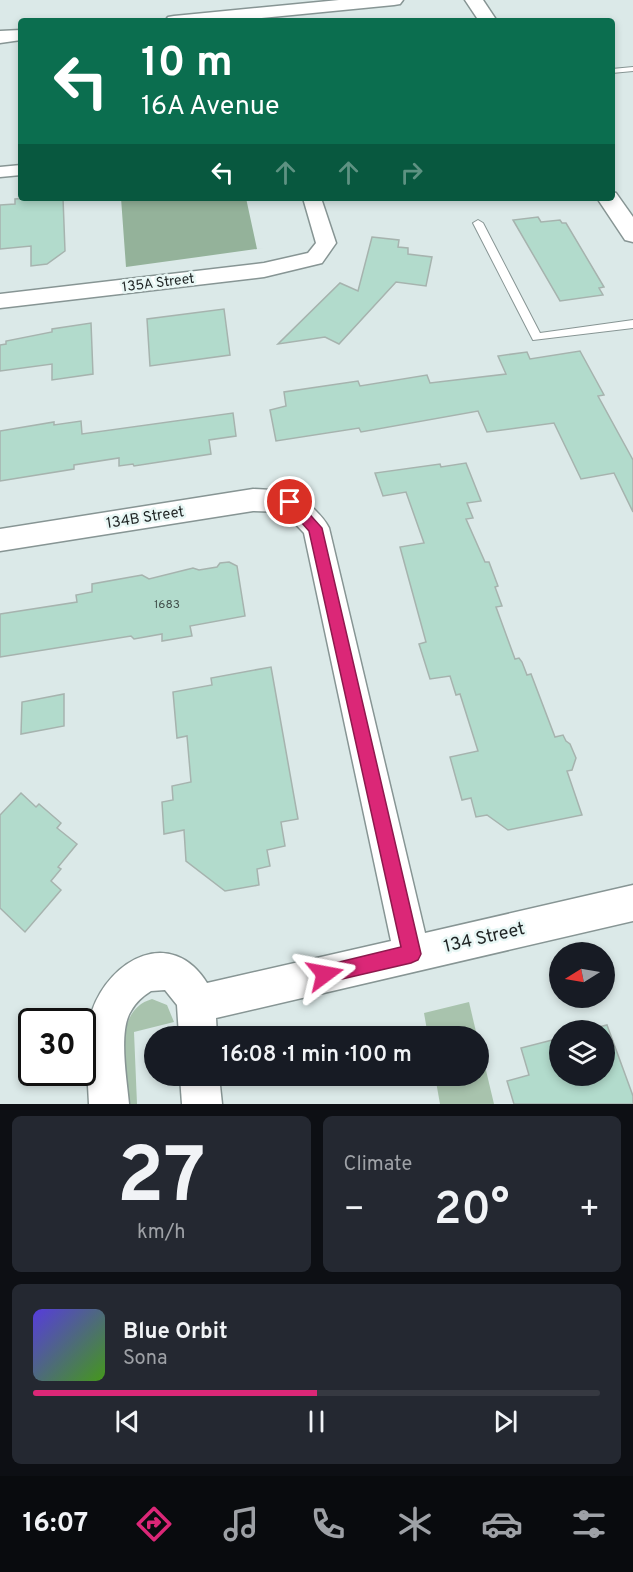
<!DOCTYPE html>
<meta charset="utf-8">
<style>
:root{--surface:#171b24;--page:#242831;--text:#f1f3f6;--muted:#9ea1a6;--line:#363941;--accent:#db2777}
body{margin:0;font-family:Overpass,sans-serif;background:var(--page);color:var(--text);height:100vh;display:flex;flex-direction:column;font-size:22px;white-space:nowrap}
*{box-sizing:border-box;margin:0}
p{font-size:20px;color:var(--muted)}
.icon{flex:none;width:33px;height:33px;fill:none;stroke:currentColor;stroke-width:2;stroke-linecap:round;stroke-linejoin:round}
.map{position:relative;height:1104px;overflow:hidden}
.drawer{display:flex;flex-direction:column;gap:12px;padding:12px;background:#0d0f14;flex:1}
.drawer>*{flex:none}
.banner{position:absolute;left:18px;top:18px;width:597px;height:183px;border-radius:6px;box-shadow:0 3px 9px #0003;background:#0b6e4f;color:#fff;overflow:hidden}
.needle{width:39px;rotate:259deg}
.buttons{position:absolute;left:549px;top:942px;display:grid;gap:12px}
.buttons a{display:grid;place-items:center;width:66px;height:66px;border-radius:50%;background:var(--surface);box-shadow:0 3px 9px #0003;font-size:30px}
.speed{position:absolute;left:18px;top:1008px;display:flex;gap:12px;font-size:30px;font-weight:700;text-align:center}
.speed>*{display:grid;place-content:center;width:78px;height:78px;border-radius:50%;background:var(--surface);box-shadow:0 3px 9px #0003;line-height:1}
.speed .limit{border:3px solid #111;border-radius:9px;background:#fff;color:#111}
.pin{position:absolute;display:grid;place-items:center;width:51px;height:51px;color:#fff;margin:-26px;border:3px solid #fff;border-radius:50%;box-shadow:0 2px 6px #0007}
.me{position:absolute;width:66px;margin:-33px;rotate:77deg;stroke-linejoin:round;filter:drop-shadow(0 0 4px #0008)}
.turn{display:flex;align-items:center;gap:21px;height:126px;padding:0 24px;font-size:27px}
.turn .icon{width:78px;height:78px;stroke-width:2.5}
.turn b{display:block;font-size:42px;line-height:51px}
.lanes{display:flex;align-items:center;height:57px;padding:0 24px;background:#0003;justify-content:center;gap:30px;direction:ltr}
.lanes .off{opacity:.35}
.big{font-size:45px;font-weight:600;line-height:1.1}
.drawer .tile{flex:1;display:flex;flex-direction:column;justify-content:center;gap:9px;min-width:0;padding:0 21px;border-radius:9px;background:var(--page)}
.drawer .dial{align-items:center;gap:0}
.dial b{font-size:78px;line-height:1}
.song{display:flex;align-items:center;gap:18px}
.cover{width:72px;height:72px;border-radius:9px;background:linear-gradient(135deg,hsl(250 70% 55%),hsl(100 70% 35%))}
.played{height:6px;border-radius:3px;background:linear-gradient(90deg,var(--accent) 50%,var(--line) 50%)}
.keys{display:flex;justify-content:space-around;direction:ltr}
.heat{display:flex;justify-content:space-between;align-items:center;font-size:33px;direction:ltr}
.drawer .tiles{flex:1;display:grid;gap:12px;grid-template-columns:1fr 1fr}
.tile:last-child{grid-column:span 2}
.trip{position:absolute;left:144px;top:1026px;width:345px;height:60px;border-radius:30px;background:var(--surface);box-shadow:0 3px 9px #0003;font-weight:600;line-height:60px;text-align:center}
.menu{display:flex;height:96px;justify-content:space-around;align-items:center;background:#090b0e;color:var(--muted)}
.menu .icon{width:42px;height:42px}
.menu .selected{color:var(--accent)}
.menu b{font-size:27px;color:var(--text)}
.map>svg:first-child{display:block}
.green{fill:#a8c3ad}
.forest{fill:#94b29a}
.building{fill:#b2dbcc;stroke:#a6b3ae;stroke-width:1.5}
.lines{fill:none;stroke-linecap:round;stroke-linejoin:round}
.lane-casing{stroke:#879594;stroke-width:2}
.street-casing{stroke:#879594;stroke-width:3}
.secondary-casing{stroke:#879594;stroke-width:3}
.lane{fill:#fff;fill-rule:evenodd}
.street{fill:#fff;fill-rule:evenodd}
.secondary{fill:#fff;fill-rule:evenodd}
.route{fill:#db2777;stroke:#8e194d;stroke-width:1.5}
.labels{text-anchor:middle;stroke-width:5;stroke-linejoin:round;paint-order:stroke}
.number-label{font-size:12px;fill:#43514d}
.far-street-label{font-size:14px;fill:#1e2323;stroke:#e8f7f5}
.street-label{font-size:15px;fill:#1e2323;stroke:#e8f7f5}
.near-street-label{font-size:18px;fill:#1e2323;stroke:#e8f7f5}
</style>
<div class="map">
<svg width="633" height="1104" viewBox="0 0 633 1104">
<rect width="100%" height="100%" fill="#dbe9e8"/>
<g class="green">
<path d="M152,999L167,1005L174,1022L134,1032L137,1104H128C126,1071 111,1011 152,999Z"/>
<polygon points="469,1002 477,1036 428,1036 424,1013"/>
<polygon points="479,1041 494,1104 440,1104 435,1076 478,1076"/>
</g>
<polygon class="forest" points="121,198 246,198 257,249 264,248 126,267"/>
<g class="building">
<polygon points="28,198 63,198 65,251 47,264 31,266 31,246 0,249 0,205 15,204 15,199"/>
<polygon points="538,217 541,222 560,220 562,223 566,223 604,287 599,288 603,295 560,301 513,220"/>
<polygon points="372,237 399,240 398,247 408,248 408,254 432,257 426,286 396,282 339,344 325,337 278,344 340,283 358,291"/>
<polygon points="224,309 230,355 150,366 147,319"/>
<polygon points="91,323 93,374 52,380 52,364 0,371 0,345 6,344 6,341 52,332 52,329"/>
<polygon points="580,351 604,395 598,396 633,460 633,512 614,473 581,479 554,423 487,432 478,411 361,432 359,428 276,441 270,410 286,406 284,392 358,381 360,386 427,375 430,383 506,374 498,356 527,352 530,359"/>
<polygon points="233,413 236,436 209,440 211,454 134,466 133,464 119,466 119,458 74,465 74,469 0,481 0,431 54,422 54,425 81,421 82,434"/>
<polygon points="466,463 481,501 467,503 473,518 466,519 485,562 489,562 498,586 495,587 502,606 496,607 515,659 519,658 522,662 527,675 531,674 555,737 563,735 566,741 570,744 576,758 572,770 567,771 582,815 508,830 487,815 476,817 471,798 462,800 450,757 478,751 460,694 456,695 450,676 430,679 419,644 426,642 400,547 424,543 406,492 383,496 375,473 440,464 441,467"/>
<polygon points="229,562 237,566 245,616 190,626 192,636 162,641 162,634 134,639 131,636 0,657 0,614 77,602 76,595 92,592 92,584 142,575 149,579 193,568 199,570 217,567 220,563"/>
<polygon points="271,667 298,819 281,822 285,846 267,850 270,866 257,869 259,885 225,891 186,861 184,830 164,834 162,802 173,800 172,786 191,782 187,736 177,738 173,692 212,685 211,678"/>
<polygon points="64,694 64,726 21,734 22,702"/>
<polygon points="21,793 36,807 39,804 61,823 57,828 77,844 58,867 61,869 51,881 61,890 25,932 0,908 0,815"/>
<polygon points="607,1025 633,1096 633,1104 514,1104 507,1081 529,1075 521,1048 560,1038 560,1076 604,1076 604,1030 587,1030"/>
</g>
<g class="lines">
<defs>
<g id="lane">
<polygon points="633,67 633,71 612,73 612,69"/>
<polygon points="478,220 483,223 540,333 633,320 633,328 533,340 473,223"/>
</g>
<g id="street">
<polygon points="21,165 21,175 0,177 0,167"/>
<polygon points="303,198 321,198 336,243 322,263 264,277 0,308 0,294 264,263 308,253 316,243"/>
<path d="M253,489C283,491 292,487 314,509C320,515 325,520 329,528L425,933L633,885V921L216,1018L217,1036H179L177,1005L165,990L151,991C143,996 136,1002 131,1011C118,1031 127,1080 129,1104H89C88,1074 82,1040 92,1011C110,959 171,926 207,983L391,941L304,533L284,512L253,511L0,551V529Z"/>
<polygon points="180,1076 219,1076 222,1104 182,1104"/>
</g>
<g id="secondary">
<polygon points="339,0 403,0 400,4 394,5 230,21 165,21 168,17 174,16"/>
<polygon points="465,0 483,0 497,21 479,21"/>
<polygon points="21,30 21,40 0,43 0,31"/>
<polygon points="612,192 616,193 633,217 633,242 625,240 597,198 612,198"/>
</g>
</defs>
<use href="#lane" class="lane-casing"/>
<use href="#street" class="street-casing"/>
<use href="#secondary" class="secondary-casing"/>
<use href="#lane" class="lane"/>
<use href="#street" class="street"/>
<use href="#secondary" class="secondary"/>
</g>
<polygon class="route" points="290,496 295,498 322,528 421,954 418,960 411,963 325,983 319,980 316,974 319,967 401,947 309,531 286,505 284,502"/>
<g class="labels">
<g class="number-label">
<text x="167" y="608">1683</text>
</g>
<g class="far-street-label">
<text transform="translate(158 282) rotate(-7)" y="5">135A Street</text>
</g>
<g class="street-label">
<text transform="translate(145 517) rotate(-9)" y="5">134B Street</text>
</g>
<g class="near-street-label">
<text transform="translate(484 937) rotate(-13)" y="6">134 Street</text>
</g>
</g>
</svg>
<div class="buttons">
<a><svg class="needle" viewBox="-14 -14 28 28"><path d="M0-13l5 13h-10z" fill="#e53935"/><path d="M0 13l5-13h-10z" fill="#9ea1a6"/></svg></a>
<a><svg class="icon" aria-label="layers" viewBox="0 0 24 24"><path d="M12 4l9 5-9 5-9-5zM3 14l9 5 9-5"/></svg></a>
</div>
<div class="speed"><div class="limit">30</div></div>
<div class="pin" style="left:290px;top:502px;background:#d93025"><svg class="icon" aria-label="arrive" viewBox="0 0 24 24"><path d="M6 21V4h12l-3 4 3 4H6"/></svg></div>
<svg class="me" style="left:325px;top:974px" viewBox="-20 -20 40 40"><path d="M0-17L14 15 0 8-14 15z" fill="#db2777" stroke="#fff" stroke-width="4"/></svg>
<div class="trip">16:08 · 1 min · 100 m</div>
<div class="banner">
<div class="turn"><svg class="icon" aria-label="left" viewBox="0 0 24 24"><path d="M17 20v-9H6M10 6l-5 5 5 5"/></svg><div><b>10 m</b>16A Avenue</div></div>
<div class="lanes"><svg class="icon" aria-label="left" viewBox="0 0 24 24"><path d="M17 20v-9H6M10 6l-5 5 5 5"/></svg><svg class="icon off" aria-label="ahead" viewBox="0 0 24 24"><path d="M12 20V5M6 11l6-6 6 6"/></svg><svg class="icon off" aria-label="ahead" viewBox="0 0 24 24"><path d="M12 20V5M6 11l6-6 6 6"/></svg><svg class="icon off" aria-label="right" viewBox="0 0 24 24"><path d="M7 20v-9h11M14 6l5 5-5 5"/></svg></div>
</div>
</div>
<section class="drawer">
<div class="tiles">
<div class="tile dial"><b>27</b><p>km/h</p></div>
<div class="tile"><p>Climate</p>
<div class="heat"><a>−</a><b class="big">20°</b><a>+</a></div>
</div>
<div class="tile">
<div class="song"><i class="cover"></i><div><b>Blue Orbit</b><p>Sona</p></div></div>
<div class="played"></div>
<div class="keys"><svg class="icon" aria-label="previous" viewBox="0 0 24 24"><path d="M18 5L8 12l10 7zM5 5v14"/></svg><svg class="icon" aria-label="pause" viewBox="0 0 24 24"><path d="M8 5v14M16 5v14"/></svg><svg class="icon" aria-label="next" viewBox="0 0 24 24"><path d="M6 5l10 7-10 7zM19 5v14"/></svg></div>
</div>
</div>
</section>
<nav class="menu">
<b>16:07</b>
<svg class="icon selected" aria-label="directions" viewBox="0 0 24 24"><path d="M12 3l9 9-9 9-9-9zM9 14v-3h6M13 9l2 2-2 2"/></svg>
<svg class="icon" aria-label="music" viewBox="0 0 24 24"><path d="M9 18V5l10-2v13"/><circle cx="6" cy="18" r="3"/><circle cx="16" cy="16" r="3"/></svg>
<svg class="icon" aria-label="phone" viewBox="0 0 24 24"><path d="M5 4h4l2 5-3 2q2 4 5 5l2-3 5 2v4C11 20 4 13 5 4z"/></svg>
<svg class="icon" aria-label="climate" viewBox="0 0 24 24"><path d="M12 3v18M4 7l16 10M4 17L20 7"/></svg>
<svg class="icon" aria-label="car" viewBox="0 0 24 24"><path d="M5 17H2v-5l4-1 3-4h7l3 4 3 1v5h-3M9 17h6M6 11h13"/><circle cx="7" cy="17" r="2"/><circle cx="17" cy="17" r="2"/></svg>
<svg class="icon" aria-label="filters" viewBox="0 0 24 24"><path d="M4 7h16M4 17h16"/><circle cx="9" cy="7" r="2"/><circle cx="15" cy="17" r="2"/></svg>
</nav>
